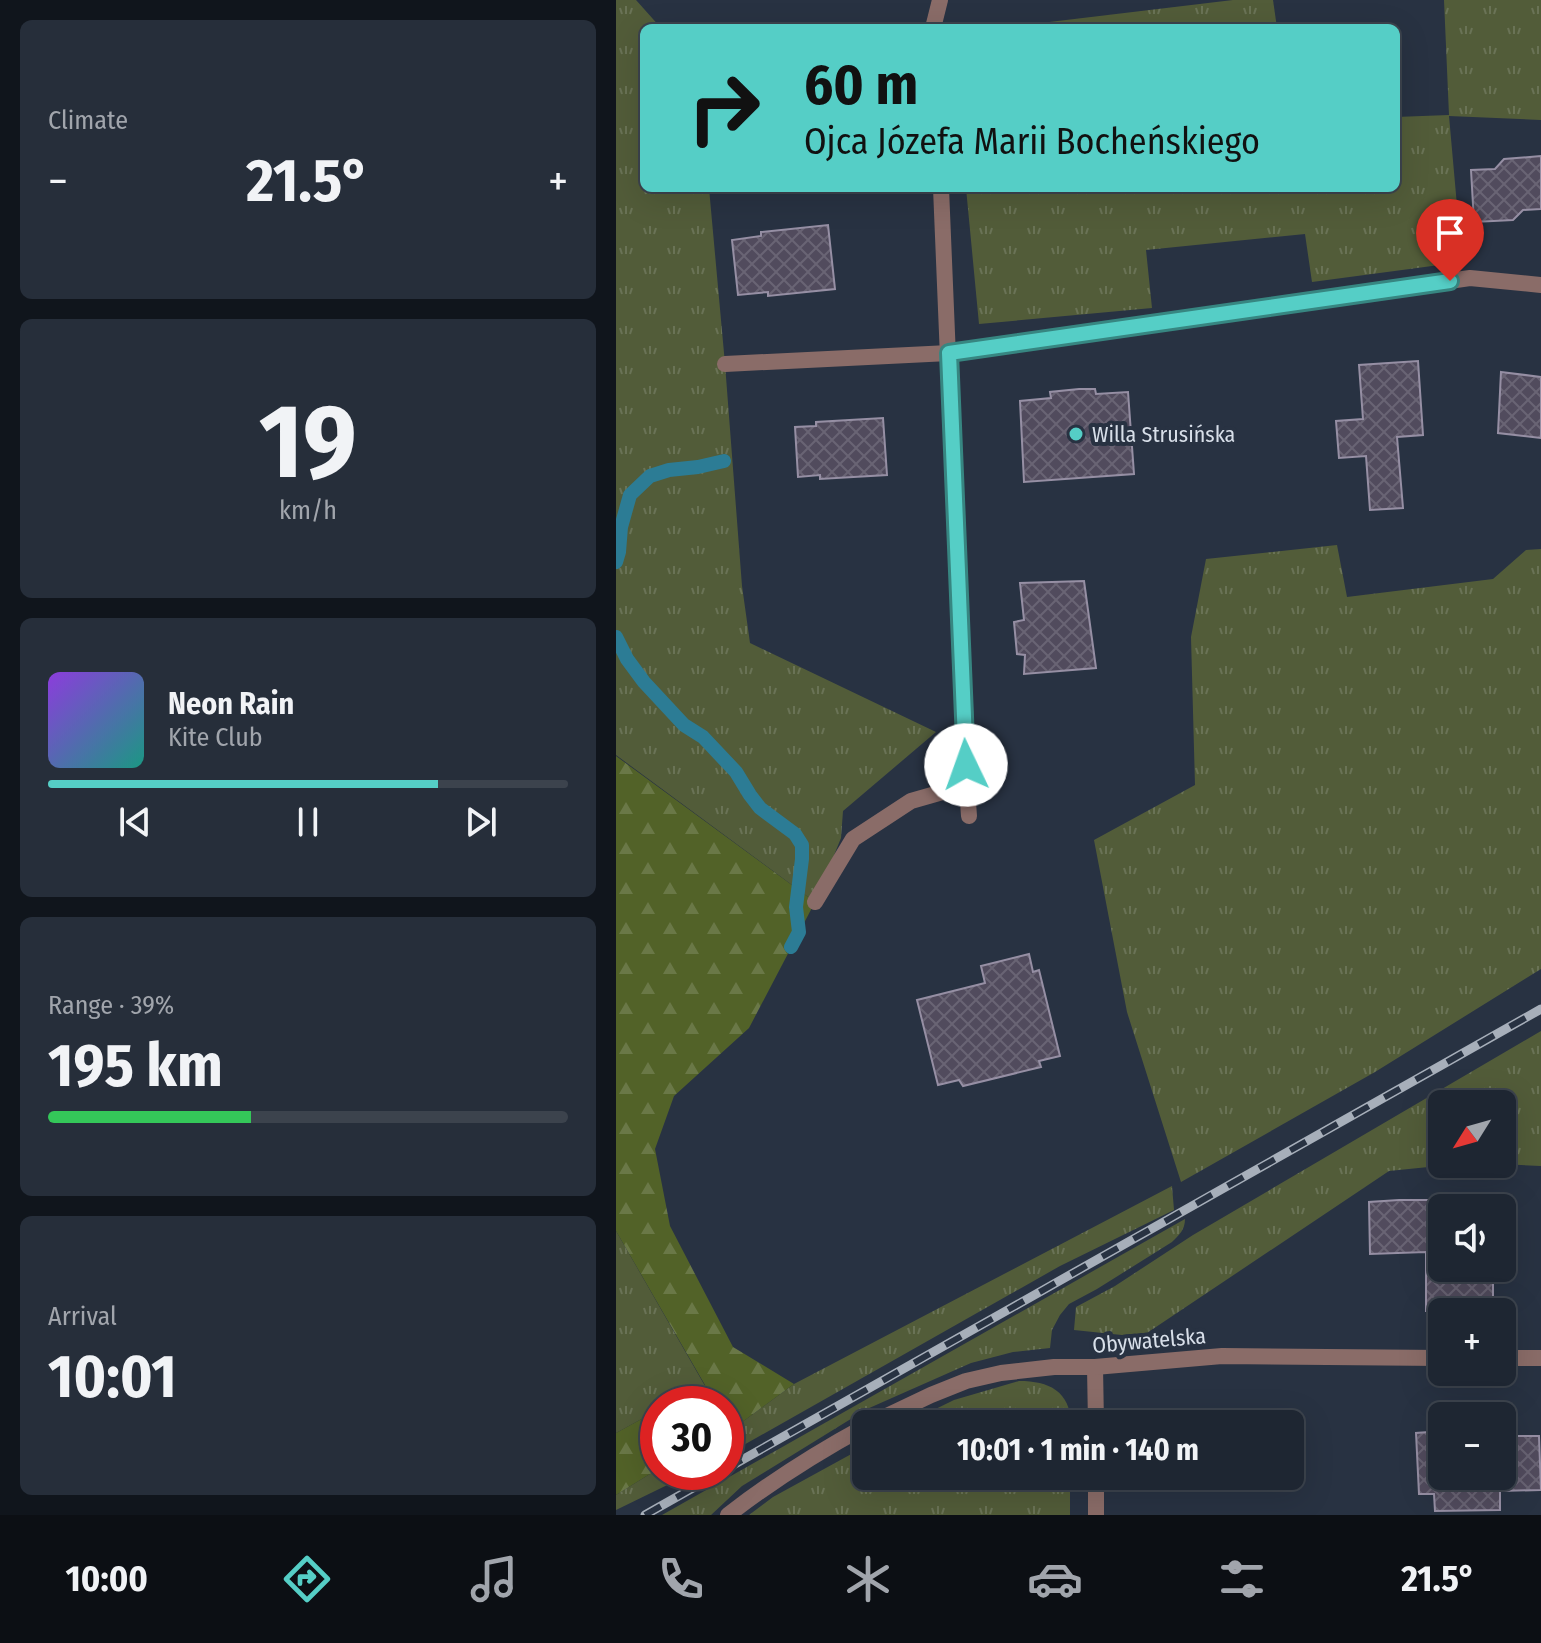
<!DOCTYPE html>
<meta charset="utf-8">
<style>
:root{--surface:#1e2632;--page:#262e3a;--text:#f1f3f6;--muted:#a1a5ac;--line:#3c434d;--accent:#55cec6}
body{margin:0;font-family:"Fira Sans Condensed",sans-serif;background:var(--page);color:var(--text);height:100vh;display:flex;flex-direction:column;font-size:30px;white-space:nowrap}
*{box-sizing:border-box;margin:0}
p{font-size:26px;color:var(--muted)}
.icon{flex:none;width:44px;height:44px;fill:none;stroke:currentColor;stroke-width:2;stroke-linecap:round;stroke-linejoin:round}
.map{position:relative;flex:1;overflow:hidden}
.drawer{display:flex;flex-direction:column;gap:20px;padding:20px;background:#10151c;width:616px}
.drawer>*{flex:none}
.guide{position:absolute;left:24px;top:24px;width:760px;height:168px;border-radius:12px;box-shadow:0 8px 32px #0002,0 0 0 2px var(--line);background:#55cec6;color:#111;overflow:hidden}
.needle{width:52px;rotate:233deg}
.buttons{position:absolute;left:812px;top:1090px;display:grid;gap:16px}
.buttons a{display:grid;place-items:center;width:88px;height:88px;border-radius:12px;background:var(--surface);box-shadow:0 8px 32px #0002,0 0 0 2px var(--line);font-size:40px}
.speed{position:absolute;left:24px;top:1386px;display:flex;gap:16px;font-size:40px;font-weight:700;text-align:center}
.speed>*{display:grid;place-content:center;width:104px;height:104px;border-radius:50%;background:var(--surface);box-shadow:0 8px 32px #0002,0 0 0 2px var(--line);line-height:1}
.speed .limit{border:12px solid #d22;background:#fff;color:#111}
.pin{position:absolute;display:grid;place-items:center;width:68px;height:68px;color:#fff;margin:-82px -34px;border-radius:50% 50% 50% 0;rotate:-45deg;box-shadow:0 0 8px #0007}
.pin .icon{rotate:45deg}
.me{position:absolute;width:88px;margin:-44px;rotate:357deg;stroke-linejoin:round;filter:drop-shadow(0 0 6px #0008)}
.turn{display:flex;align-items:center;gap:28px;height:168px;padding:0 32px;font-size:36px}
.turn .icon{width:104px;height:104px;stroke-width:2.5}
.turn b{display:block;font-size:56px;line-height:68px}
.big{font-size:60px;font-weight:700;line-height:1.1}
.drawer .card{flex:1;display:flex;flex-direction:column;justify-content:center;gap:12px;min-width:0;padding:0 28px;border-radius:12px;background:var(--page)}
.drawer .dial{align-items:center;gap:0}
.dial b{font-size:104px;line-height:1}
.song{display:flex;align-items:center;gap:24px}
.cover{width:96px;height:96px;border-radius:12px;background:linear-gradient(135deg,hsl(270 70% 55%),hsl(170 70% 35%))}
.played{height:8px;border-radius:4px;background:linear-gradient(90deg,var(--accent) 75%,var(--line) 75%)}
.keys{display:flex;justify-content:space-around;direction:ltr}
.heat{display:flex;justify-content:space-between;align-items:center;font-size:44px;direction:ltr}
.charge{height:12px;border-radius:6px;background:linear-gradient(90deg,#34c759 39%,var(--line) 0)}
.trip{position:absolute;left:236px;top:1410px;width:452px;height:80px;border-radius:12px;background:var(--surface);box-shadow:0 8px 32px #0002,0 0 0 2px var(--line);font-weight:700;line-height:80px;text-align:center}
.dock{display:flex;height:128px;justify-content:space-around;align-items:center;background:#0c0f14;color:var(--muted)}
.dock .icon{width:56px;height:56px}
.dock .current{color:var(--accent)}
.dock b{font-size:36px;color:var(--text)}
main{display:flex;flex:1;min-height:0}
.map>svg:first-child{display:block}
.grass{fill:url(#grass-tufts)}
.forest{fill:url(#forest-firs)}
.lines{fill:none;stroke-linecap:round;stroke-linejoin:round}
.stream{stroke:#2c7c95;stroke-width:14}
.building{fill:url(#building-cross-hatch);stroke:#968fa4;stroke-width:2}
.street{stroke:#8a6c68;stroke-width:16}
.rail-casing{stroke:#a7afba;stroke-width:9}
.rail{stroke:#283242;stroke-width:6;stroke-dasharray:18;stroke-linecap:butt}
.route-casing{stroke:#378681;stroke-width:20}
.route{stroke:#55cec6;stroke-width:14}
.poi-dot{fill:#55cec6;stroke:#283242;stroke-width:3}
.labels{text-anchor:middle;stroke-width:8;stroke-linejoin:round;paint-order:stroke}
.poi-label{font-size:22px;fill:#d8dfe9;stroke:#283242;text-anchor:start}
.street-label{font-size:22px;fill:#d8dfe9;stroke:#283242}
</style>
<main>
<section class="drawer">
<div class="card"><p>Climate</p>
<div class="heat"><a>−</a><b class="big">21.5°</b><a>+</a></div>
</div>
<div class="card dial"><b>19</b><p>km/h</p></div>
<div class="card">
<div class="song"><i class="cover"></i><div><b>Neon Rain</b><p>Kite Club</p></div></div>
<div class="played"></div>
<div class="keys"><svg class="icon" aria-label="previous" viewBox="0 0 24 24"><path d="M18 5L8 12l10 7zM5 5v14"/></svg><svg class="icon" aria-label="pause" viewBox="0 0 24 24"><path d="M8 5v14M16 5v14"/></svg><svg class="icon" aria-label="next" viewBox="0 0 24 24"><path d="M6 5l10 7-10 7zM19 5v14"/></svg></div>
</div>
<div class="card"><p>Range · 39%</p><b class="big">195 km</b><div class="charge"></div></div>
<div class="card"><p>Arrival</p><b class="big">10:01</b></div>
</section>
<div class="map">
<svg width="925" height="1515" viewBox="0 0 925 1515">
<defs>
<pattern id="grass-tufts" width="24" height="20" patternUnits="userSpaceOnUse" patternTransform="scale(2)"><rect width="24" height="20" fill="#525c39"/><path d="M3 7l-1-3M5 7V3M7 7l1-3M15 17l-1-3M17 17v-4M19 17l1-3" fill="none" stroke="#6a7356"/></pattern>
<pattern id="forest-firs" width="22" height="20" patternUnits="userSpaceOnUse" patternTransform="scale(2)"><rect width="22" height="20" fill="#526228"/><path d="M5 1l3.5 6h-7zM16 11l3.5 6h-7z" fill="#6a7847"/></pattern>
<pattern id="building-cross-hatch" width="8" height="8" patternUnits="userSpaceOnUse" patternTransform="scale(2)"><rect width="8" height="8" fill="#514b5d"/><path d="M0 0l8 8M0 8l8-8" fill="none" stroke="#696474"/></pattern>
</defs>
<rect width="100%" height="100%" fill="#283242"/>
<g class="grass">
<polygon points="0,0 20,0 45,28 28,28 28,188 93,188 109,364 126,586 134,643 320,732 227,811 225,838 199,902 0,755"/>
<polygon points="617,0 657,0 661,28 383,28"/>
<polygon points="828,0 925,0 925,120 833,116 846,262 696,282 689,234 530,250 536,308 363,324 350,188 780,188 780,117 833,115"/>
<polygon points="721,545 731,597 877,579 910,550 925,549 925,969 759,1072 565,1182 511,1012 478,840 579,785 575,637 590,559"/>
<polygon points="925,1031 925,1166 886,1164 886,1104 826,1104 826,1164 842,1164 773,1171 525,1337 458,1330 460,1307 499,1286 577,1235"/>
<polygon points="556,1186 558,1210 444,1266 110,1455 110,1434 178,1384"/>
<path d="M569,1219C569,1230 563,1235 556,1242L481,1289L453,1304L444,1315L436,1330L434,1348L397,1352L355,1363L251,1409L126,1486L95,1515H46Z"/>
<polygon points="0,1231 89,1386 54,1404 42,1404 42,1410 0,1433"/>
<path d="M403,1381C433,1381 454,1391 455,1424H289L338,1400Z"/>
<polygon points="250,1446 250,1476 454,1476 454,1515 133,1515 157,1497"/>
<polygon points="42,1469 42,1472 78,1472 0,1510 0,1495"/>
</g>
<g class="forest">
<polygon points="0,756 199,902 133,1028 58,1096 39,1149 54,1226 117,1347 178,1384 110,1434 110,1404 54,1404 89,1385 0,1231"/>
<polygon points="42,1410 42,1469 0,1495 0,1433"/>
</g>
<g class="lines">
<g class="stream">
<polyline points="0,562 3,552 5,527 14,495 34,476 53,470 82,467 108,461"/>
<polyline points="0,637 11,659 28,682 68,725 87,737 120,772 134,795 144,808 179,834 186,845 186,859 180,907 183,932 175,947"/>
</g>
</g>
<g class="building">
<polygon points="925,156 925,209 907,210 897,220 858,222 855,170 879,169 888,159"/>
<polygon points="212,225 219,289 152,296 152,292 122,295 116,240 145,236 145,232"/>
<polygon points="802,361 807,435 781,437 787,508 754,510 750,456 723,458 720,421 747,419 743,365"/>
<polygon points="885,372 925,377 925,438 882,433"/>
<polygon points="463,389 479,389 480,394 512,392 518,474 408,482 404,401 435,398 434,392"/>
<polygon points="267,418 271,475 204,479 204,475 182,477 179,427 200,426 200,422"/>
<polygon points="468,581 480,668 408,674 409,655 401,654 398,622 408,620 404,583"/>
<polygon points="413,954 417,972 423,970 444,1056 423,1061 425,1067 347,1086 343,1080 322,1085 301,1000 369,983 365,966"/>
<polygon points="783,1200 847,1200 847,1208 826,1208 826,1268 877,1268 877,1311 810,1311 810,1252 754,1254 753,1202"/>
<polygon points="886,1429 892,1429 893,1436 923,1436 925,1490 884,1491 884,1510 819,1511 818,1494 803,1494 800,1433 826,1431 826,1476 886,1476"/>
</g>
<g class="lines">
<g class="street">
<polyline points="317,28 324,0"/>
<polyline points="325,188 348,745 353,816"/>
<polyline points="109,364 333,353 854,278 925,285"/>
<polyline points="199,902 237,839 295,801 351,785"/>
<polyline points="886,1358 925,1358"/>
<polyline points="479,1367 480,1424"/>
<polyline points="254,1424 315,1395 350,1381 385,1373 438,1367 479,1367 606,1356 826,1358"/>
<polyline points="480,1476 480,1515"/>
<path d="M112,1515C156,1481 202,1452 250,1426"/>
</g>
<defs>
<g id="rail">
<polyline points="110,1469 925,1009"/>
<polyline points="29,1515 105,1472"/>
</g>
</defs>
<use href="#rail" class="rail-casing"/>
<use href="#rail" class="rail"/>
</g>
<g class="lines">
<defs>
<polyline id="route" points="350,765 333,353 834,281"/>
</defs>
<use href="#route" class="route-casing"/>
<use href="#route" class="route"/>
</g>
<circle class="poi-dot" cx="460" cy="434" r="8"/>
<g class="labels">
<g class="poi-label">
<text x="476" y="442">Willa Strusińska</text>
</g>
<g class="street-label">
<text transform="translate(533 1340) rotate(-5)" y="8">Obywatelska</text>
</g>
</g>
</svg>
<div class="buttons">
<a><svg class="needle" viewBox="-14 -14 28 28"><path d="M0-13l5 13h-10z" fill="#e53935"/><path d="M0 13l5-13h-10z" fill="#a1a5ac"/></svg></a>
<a><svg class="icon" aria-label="sound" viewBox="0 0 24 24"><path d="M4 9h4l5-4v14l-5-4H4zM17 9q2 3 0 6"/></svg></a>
<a>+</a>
<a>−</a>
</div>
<div class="speed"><div class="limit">30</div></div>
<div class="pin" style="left:834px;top:281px;background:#d93025"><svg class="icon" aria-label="arrive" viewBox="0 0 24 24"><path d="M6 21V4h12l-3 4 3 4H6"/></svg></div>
<svg class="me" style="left:350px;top:765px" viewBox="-20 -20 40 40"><circle r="19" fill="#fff"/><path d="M0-13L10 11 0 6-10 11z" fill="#55cec6"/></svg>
<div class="trip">10:01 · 1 min · 140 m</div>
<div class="guide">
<div class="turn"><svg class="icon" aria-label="right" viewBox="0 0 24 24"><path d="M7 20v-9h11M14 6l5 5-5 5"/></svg><div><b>60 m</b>Ojca Józefa Marii Bocheńskiego</div></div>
</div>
</div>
</main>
<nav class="dock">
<b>10:00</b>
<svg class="icon current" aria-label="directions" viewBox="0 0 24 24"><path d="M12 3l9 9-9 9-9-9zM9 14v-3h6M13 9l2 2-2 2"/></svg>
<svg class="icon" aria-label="music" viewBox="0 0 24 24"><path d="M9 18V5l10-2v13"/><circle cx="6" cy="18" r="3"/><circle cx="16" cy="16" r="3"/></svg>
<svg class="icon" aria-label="phone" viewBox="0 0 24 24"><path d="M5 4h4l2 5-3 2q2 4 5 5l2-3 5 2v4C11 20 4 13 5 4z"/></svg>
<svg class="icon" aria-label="climate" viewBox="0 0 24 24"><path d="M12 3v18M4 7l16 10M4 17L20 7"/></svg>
<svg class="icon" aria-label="car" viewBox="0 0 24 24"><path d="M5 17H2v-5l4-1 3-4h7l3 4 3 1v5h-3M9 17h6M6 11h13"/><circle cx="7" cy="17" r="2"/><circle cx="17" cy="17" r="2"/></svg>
<svg class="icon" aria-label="filters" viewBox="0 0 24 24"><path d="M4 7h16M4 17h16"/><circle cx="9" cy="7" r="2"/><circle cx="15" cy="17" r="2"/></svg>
<b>21.5°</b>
</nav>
